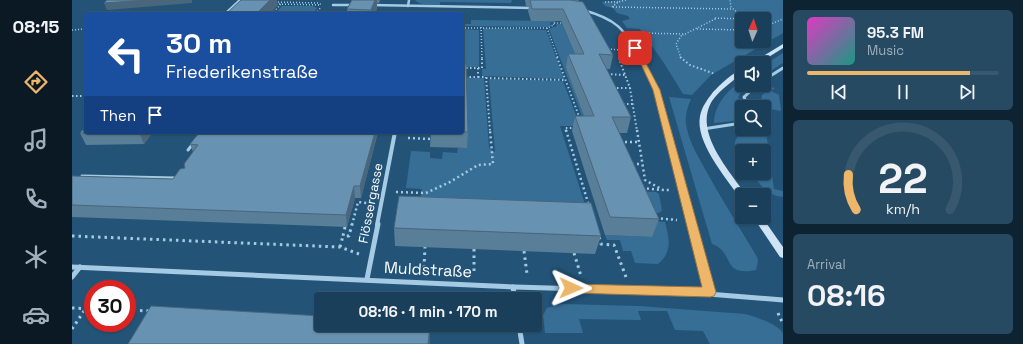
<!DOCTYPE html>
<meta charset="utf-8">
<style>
:root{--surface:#1a3f5a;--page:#274a63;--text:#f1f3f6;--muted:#9fafbb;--line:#385870;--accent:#eeb668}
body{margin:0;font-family:"Space Grotesk",sans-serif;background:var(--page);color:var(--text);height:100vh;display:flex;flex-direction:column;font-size:15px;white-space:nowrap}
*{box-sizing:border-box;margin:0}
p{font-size:13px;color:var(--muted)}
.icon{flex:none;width:22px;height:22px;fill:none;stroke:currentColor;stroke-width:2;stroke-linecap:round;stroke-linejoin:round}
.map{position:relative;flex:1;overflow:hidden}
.side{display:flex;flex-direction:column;gap:10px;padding:10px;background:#0e2332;width:240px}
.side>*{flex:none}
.hud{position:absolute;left:12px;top:12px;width:380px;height:122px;border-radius:4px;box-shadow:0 1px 3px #0004,0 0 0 1px var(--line);background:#1a4fa0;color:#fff;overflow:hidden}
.needle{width:26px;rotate:3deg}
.fabs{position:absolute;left:663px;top:12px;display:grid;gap:8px}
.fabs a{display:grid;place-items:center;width:36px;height:36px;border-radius:4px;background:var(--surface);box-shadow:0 1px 3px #0004,0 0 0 1px var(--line);font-size:20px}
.speed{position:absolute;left:12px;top:280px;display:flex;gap:8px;font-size:20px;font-weight:700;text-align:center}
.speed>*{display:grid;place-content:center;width:52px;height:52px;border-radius:50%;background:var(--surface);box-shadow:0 1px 3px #0004,0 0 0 1px var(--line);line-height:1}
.speed .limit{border:6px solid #d22;background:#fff;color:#111}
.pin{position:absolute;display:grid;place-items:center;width:34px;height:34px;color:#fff;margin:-17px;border-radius:8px;box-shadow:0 2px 6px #0006}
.me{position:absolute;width:44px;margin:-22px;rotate:91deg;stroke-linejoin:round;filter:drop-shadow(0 0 3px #0008)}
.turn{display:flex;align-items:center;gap:14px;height:84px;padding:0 16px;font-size:18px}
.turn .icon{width:52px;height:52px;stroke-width:2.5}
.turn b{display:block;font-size:28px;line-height:34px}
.then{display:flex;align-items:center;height:38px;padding:0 16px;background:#0003;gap:8px;font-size:15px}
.big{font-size:30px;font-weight:800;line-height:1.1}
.side .tile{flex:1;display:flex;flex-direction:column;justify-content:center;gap:6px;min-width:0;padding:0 14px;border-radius:6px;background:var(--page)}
.side .dial{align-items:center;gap:0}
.dial svg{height:104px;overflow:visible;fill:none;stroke:var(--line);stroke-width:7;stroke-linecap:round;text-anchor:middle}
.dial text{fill:var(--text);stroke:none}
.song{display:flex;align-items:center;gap:12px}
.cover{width:48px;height:48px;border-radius:6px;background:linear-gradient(135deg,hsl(310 70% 55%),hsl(170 70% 35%))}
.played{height:4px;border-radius:2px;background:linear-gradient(90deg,var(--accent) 85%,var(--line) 85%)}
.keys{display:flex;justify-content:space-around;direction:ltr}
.trip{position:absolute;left:242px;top:292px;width:228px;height:40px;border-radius:4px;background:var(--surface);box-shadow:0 1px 3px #0004,0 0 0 1px var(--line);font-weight:800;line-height:40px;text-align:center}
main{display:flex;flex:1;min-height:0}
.tab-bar{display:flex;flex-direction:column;width:72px;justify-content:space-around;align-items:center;background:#0a1924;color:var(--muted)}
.tab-bar .icon{width:28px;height:28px}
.tab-bar .current{color:var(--accent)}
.tab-bar b{font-size:18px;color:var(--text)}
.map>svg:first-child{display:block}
.green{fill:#376e96;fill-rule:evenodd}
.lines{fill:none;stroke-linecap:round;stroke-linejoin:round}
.path-far3{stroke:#a5cae4;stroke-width:1.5;stroke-dasharray:1 2;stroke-linecap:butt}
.path-far2{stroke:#a5cae4;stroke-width:2;stroke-dasharray:1.5 2.5;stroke-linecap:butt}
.path-far1{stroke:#a5cae4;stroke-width:2.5;stroke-dasharray:2 3;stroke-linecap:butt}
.path{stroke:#a5cae4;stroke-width:3;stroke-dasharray:2.5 4;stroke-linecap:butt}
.service{stroke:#a5cae4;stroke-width:3}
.minor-far3{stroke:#a5cae4;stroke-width:2.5}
.minor-far2{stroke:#a5cae4;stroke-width:3}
.minor-far1{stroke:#a5cae4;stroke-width:4}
.minor{stroke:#a5cae4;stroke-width:5}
.secondary{fill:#cee3f4;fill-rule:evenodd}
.wall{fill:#597e98}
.shaded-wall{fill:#49667c}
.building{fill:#6892b1;stroke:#49667c}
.route{fill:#eeb668;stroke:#9b7644}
.labels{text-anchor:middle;stroke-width:3;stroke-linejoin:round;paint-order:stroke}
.street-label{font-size:13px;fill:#fff;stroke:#235478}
.near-street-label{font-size:16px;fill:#fff;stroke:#235478}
</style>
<main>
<nav class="tab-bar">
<b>08:15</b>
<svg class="icon current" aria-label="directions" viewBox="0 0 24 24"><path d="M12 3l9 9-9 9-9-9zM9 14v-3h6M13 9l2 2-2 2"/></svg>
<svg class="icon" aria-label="music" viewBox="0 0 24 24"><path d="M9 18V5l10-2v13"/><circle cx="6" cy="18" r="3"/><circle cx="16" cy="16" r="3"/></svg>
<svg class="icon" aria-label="phone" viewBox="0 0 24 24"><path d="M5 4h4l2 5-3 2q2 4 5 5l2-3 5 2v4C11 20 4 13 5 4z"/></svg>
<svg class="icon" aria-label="climate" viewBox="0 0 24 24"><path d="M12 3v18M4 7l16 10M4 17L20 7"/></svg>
<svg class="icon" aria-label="car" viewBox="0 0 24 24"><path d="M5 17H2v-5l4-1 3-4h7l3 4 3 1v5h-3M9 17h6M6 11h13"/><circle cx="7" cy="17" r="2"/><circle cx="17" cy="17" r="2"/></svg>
</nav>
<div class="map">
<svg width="711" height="344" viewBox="0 0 711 344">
<rect width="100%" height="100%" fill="#235478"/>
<g class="green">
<path d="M343,0H440L439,3L368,2V5C360,4 348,6 343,0Z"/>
<path d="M548,0H711V33L639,75L620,95L611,94L592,63L568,29L555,28L550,21L558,19L556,16L545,13L541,8L533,6L530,2ZM670,19H692V41H670Z"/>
<polygon points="210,6 241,6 245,8 241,14 203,14"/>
<polygon points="399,20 483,21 484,23 478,22 479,26 475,27 390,26 390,24 399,24"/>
<polygon points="484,24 490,24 509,68 494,68 518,132 516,132 477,29 485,26"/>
<polygon points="411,28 474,30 492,79 410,76 410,69 414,69"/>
<polygon points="390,29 407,30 407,67 393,67 393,59 390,59"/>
<polygon points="711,53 711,63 692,75 692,65"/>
<polygon points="390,77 412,78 417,148 423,152 417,79 491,81 508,126 488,126 516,214 349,198 350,189 334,188 339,151 358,152 358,158 370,159 371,152 385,153 386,148 395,148"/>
<path d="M670,80V85H678L670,90L666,97L670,105V117L661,121L642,123C642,105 656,90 670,80Z"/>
<polygon points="699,87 703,88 699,91 707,95 709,111 692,108 689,103 690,95"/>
<path d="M597,97L619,99C615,108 612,118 615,129C618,144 627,158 634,171C650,200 668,228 685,257L686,261L684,270C649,277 663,252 640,244Z"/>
<path d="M693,124L702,189L711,191V197C695,196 689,185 679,173H692V151H670V161C653,139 669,129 692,129Z"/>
<polygon points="560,191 584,192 587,194 590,211 584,214"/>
<path d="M573,220L593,222C597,238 601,252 586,264L563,263L559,251H551L548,240H535L533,235L580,237Z"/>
<path d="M490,304L567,306L673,314C681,316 709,325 711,334C711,337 711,341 711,344H638L631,331L603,330L595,311H566L569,320L507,319L511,333H473L471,315L475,308Z"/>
</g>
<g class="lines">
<g class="path-far3">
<polyline points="203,2 246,3 250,5"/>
<polyline points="533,2 546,2"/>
<polyline points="204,4 249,5"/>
<polyline points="540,7 546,2 554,0"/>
<polyline points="541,7 660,9"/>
<polyline points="200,14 209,4"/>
<polyline points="244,14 249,7"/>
<polyline points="409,27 410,58"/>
<polyline points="692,27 711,19"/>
<polyline points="390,28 475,28 482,25 481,23 492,23"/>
<polyline points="475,28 486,58"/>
<polyline points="625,29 670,30"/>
<polyline points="0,30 14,29"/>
<polyline points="568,33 613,34 643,19 642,18 673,19 659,7 658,0"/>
<polyline points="536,49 549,50"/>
<polyline points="550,58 552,57"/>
<polyline points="609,58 604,44 609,36 612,35"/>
</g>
<g class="path-far2">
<polyline points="485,57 508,119"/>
<polyline points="552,57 547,59 558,88 565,131"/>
<polyline points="608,57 618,65 643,74"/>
<polyline points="390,60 390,68 406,68 406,77 390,77"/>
<polyline points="406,68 410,68 410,57"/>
<polyline points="535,74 553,75"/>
<polyline points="406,77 414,77 418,131"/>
<polyline points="414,78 493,80"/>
<polyline points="541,88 558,88"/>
<polyline points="0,96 14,96"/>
<polyline points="551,104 561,104"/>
<polyline points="494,131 493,128 503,128"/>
</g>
<g class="path-far1">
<polyline points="494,130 517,206"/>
<polyline points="565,130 573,180 591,190 597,190"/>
<polyline points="336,138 359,139"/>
<polyline points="548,142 567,142"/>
<polyline points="560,164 570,164"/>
<polyline points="570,188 589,190"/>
<polyline points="324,192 354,193 378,182 406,165 421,164 418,130"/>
<polyline points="584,218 605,220"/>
<polyline points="280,225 286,202 295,203"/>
</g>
<g class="path">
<polyline points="273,227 271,236 277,236 280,224"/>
<polyline points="0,236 268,247 287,254"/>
<polyline points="527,237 529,244 542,245 554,277"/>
<polyline points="268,247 271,236"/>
<polyline points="402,249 402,271"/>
<polyline points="452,251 455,274"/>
<polyline points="502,253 509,276"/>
<polyline points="352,268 353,247"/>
<polyline points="0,308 21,309"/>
<polyline points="55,310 78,311"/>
<polyline points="706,313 711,324"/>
<polyline points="0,329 14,308"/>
</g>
<g class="service">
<polyline points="116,150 120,145"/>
<polyline points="10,176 104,178"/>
</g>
<g class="minor-far3">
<polyline points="261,5 283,5"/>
<polyline points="299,5 461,8"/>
<polyline points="336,6 337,0"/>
<path d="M511,10C544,19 552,28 568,58"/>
<polyline points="153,14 168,0"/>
</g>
<g class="minor-far2">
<polyline points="568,57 577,73 596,131"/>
<polyline points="692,80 711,68"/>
<polyline points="676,107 672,97 685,85"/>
<polyline points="631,129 670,123"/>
</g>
<g class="minor-far1">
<polyline points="596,130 620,225"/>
<polyline points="305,225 323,132"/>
</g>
<g class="minor">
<polyline points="620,224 638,292"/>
<polyline points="0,267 443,287 611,292 711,300"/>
<polyline points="0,277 8,267"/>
<polyline points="295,279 306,224"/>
<polyline points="441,287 443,299"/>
<polyline points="447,325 450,344"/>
</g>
<g class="secondary">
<polygon points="711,44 711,48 687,63 680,63"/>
<path d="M670,69V74C659,82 648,90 640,101C621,132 658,171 674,195H670V198L667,197C653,176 623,142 628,116C630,106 636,99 641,92C649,84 660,73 670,69Z"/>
<polygon points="681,217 690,217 711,247 711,258 708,257"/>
</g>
</g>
<g class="wall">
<polygon points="280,0 308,0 307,3 305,3 305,8 303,14 275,14 275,9"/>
<polygon points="453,0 507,0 507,1 541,55 538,69 534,69 559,117 555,133 547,133 587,219 580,237 533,235 500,131 503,116 512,116 494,68 496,54 503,54 489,21 459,21 456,11 457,6 454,6"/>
<polygon points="14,132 81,132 72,144 14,145 8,133"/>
<polygon points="128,132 306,132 289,198 283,198 275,227 0,217 0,176 101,179 113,168 121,152 118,144"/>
<polygon points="359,132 396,132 395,148 358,147"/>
<polygon points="322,228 529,236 523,254 323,246"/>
</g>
<g class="shaded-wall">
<polygon points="75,0 120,0 120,3 35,10 32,3"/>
<polygon points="198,0 205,0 206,5 198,14 184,14"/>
<polygon points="303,0 305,0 305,8 303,14 299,14 299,10"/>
<polygon points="67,132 81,132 72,144"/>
<polygon points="303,132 306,132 289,198 288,186"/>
<polygon points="282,186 283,198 275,227 274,215"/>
<polygon points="358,325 358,344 356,344"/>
</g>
<g class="building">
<polygon points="35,0 75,0 32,3"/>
<polygon points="169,0 198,0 184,14 154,14"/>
<polygon points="280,0 303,0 299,10 275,9"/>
<polygon points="458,0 498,0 511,2 541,55 527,54 559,117 540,117 587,219 538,217 503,116 522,116 496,54 512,54 491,9 460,9"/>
<polygon points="390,64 394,64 396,132 387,132 390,132"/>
<polygon points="14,126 14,132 43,132 8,133"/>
<polygon points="128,132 303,132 288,186 282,186 274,215 0,205 0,176 101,179 108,169 113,168 112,164 126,145 118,144"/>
<polygon points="327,196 519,203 529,236 322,228"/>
<polygon points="79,306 249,316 249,325 358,325 356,344 56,344"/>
</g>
<polygon class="route" points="561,47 566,48 588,90 644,292 642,296 638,297 499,293 495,292 493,288 495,285 499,284 630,287 581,90"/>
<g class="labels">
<g class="street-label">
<text transform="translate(298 203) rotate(-79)" y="5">Flössergasse</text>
</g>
<g class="near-street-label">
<text transform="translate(356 269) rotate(3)" y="6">Muldstraße</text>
</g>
</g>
</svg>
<div class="fabs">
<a><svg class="needle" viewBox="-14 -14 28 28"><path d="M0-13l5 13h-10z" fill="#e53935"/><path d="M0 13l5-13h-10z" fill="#9fafbb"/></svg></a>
<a><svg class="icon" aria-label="sound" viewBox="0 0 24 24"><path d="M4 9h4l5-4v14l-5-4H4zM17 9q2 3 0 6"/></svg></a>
<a><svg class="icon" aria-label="search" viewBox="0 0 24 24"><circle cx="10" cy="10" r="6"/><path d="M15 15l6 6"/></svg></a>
<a>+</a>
<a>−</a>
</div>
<div class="speed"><div class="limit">30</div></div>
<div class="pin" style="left:563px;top:48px;background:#d93025"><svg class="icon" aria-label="arrive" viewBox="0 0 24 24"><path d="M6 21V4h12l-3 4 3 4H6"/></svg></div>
<svg class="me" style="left:499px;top:288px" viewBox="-20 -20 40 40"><path d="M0-17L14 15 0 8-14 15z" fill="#eeb668" stroke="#fff" stroke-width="4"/></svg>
<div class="trip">08:16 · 1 min · 170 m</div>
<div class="hud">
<div class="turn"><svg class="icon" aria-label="left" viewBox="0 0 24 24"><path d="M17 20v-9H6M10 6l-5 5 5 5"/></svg><div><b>30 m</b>Friederikenstraße</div></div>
<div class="then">Then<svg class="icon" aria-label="arrive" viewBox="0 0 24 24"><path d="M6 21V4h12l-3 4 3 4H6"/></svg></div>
</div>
</div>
<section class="side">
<div class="tile">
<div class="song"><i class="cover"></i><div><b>95.3 FM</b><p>Music</p></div></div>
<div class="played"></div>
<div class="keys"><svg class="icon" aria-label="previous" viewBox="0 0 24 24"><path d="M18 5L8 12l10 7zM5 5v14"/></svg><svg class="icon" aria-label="pause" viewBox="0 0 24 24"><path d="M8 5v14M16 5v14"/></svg><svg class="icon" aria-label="next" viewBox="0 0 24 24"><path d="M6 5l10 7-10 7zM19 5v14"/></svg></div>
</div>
<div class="tile dial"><svg viewBox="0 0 100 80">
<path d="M14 69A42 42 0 1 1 86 69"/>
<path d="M14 69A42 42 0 0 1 8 42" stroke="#eeb668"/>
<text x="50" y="56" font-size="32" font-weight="700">22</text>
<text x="50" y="72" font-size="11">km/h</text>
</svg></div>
<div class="tile"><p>Arrival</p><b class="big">08:16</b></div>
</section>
</main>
